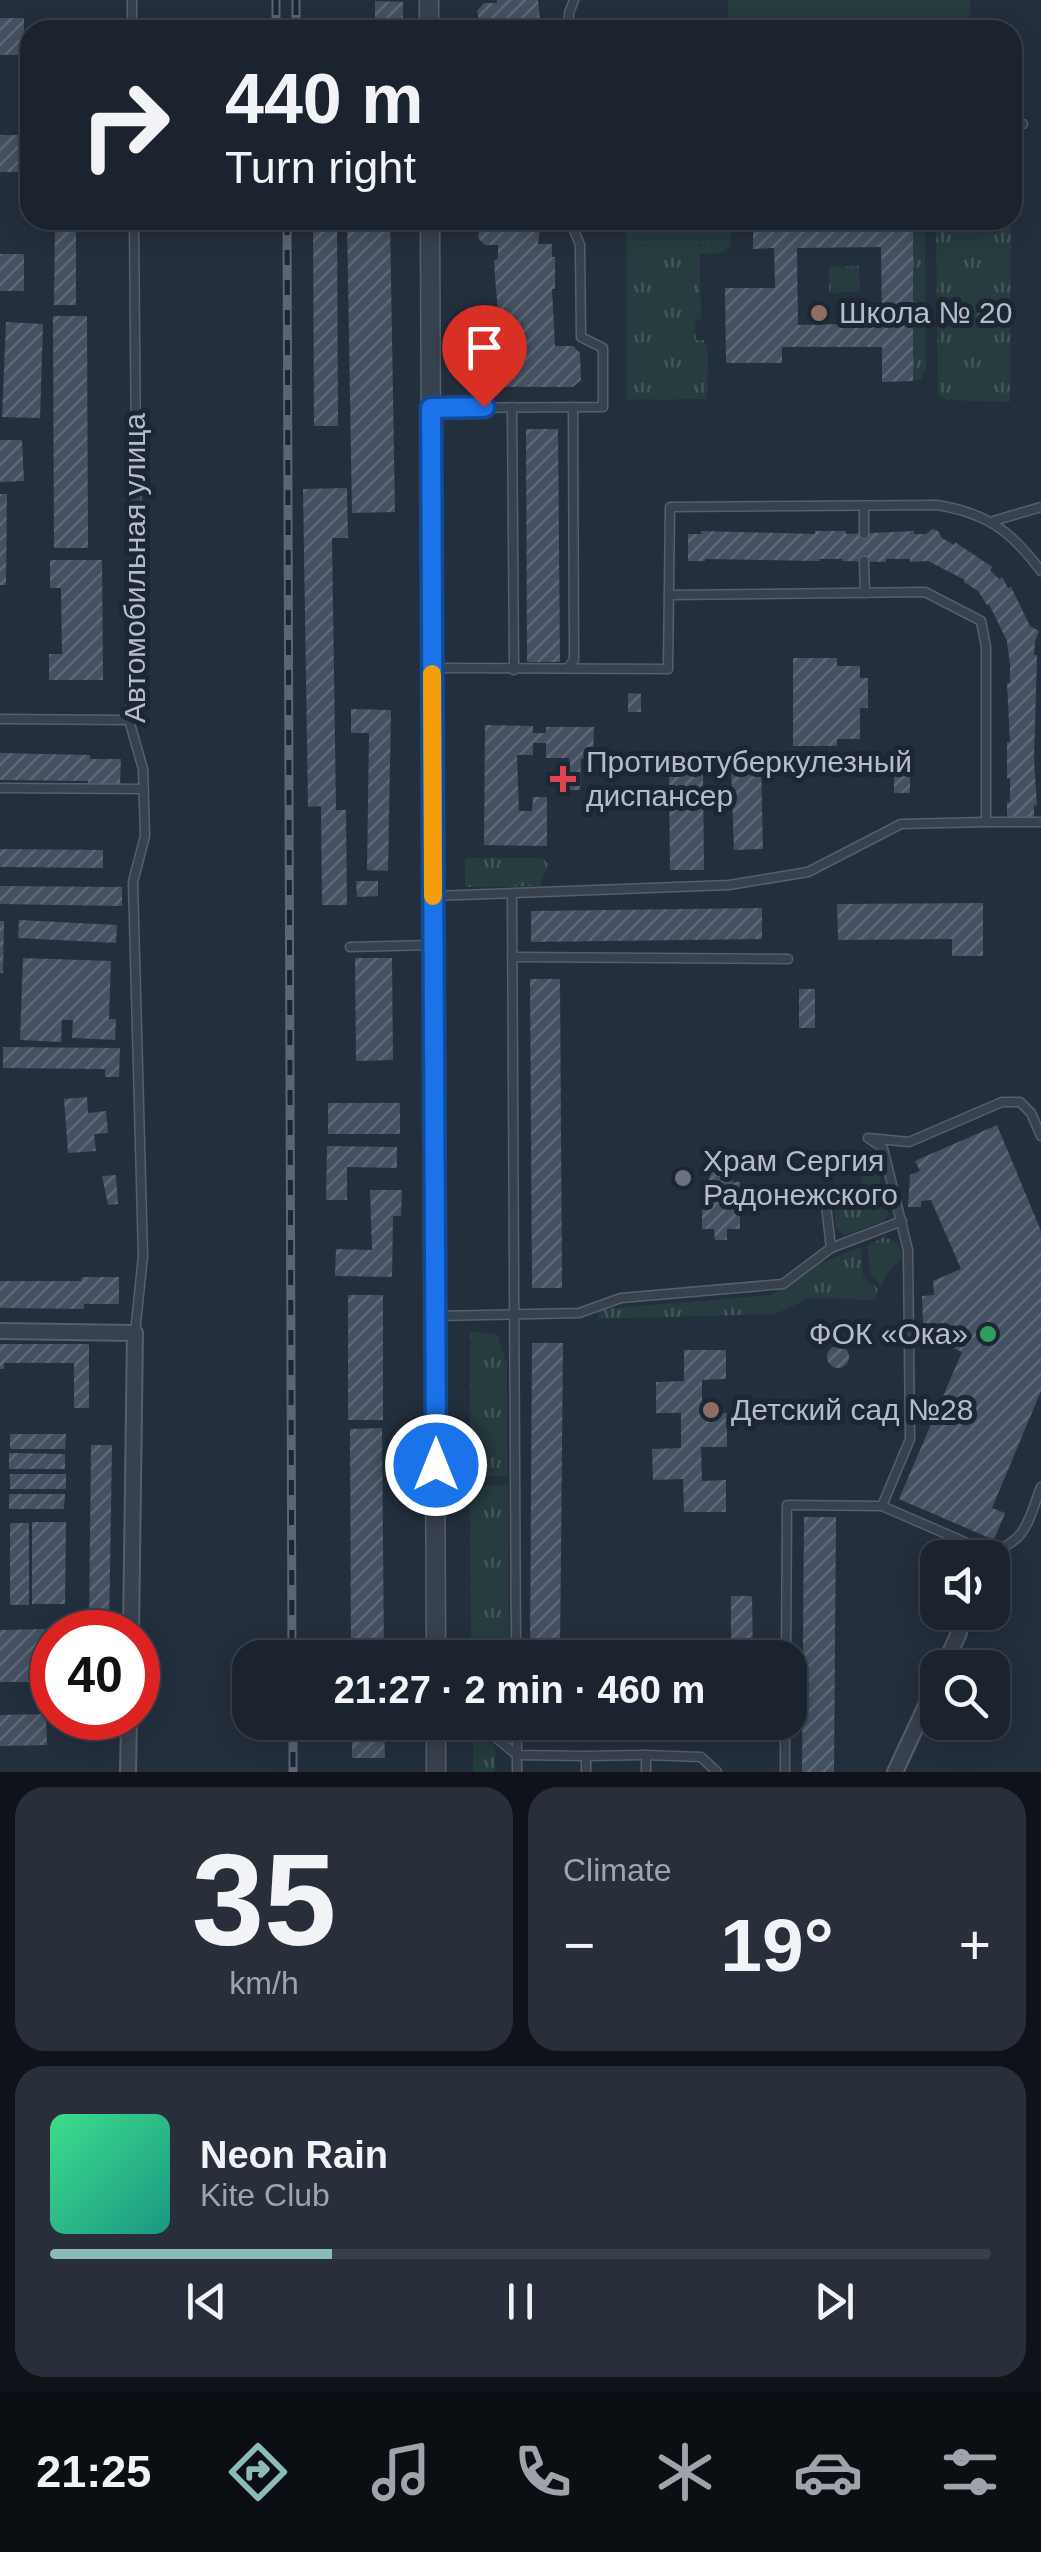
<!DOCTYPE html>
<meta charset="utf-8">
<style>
:root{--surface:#1b232e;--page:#282f3a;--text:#f1f3f6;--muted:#a0a4aa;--line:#39404a;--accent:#8bbbb9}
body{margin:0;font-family:Arial,sans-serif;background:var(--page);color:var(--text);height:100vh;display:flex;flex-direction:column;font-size:38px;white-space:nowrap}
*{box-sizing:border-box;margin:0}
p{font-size:32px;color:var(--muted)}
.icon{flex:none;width:55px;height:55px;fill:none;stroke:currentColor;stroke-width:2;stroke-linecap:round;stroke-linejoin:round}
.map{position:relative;height:1772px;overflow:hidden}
.panel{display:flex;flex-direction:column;gap:15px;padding:15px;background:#0f1319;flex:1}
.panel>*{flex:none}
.banner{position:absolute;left:20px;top:20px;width:1002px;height:210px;border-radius:30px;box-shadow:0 5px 25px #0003,0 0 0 2px var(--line);background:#1b232e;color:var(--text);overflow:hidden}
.fabs{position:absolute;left:920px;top:1540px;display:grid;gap:20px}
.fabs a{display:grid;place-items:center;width:90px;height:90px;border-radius:20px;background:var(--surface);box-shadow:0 5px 25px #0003,0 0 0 2px var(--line);font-size:50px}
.speed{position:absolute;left:30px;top:1610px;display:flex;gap:20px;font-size:50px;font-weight:700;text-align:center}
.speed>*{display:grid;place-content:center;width:130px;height:130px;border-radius:50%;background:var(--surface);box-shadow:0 5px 25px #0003,0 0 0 2px var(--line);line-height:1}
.speed .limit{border:15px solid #d22;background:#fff;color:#111}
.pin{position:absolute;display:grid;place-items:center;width:85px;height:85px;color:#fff;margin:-102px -42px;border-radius:50% 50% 50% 0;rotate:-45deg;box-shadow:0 0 10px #0007}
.pin .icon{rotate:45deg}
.me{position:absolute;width:110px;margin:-55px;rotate:0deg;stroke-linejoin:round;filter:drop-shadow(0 0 8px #0008)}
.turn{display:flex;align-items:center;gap:35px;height:210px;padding:0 40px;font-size:45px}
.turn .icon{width:130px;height:130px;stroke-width:2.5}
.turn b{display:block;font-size:70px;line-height:85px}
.big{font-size:75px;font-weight:700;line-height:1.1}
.panel .tile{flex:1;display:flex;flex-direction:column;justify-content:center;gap:15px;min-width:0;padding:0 35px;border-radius:30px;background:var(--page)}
.panel .dial{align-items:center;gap:0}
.dial b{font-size:130px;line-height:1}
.song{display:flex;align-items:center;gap:30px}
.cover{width:120px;height:120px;border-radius:15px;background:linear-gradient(135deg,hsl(150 70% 55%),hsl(170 70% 35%))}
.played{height:10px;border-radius:5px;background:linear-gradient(90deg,var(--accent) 30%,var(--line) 30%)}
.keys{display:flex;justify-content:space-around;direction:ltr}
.heat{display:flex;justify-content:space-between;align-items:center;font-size:55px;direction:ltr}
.panel .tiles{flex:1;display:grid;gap:15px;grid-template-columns:1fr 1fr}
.tile:last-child{grid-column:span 2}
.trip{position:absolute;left:232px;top:1640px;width:575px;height:100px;border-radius:30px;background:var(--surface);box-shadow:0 5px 25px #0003,0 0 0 2px var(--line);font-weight:700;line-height:100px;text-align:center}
.menu{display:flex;height:160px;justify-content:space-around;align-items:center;background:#0b0e12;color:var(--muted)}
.menu .icon{width:70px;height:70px}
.menu .current{color:var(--accent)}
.menu b{font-size:45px;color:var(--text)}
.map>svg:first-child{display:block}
.grass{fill:url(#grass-tufts)}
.pitch{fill:#263c3f}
.building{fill:url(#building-hatch);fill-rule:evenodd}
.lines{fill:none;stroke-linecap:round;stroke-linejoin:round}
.service-casing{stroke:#565f6c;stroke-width:11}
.minor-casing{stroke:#565f6c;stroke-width:18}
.tertiary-casing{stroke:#565f6c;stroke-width:21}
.service{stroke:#38414e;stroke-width:8}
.minor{stroke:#38414e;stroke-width:14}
.tertiary{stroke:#38414e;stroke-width:18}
.rail-casing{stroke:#5a6575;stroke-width:9}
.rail{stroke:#1d2633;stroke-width:5;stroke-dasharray:15;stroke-linecap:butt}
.route-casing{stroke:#114b97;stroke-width:25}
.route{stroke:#1a73e8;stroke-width:18}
.slow{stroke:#f59e0b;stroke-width:18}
.education-dot{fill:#8d6e63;stroke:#1d2633;stroke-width:4}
.health-dot{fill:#e0444e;stroke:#1d2633;stroke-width:4}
.worship-dot{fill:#6b7280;stroke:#1d2633;stroke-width:4}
.leisure-dot{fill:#2e9e5b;stroke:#1d2633;stroke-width:4}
.labels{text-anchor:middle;stroke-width:10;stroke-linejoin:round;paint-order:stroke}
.poi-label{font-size:30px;fill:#b4bcc9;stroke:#1d2633;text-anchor:start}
.street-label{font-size:30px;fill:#b4bcc9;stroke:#1d2633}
</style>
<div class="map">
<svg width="1041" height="1772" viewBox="0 0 1041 1772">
<defs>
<pattern id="grass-tufts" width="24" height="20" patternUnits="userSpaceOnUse" patternTransform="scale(2.5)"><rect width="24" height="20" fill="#263c3f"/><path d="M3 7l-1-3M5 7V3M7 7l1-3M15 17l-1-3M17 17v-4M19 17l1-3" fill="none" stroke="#435659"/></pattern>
<pattern id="building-hatch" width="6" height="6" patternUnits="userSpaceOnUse" patternTransform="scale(2.5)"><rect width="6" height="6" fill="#455162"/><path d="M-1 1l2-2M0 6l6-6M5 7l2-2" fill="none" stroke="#5d6877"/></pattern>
</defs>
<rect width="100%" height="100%" fill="#242f3e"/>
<g class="grass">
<polygon points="626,220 733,220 730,247 718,254 700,254 701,319 695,320 696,340 704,340 708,349 707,399 627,400"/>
<polygon points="913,220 923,220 925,234 926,367 921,379 913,381"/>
<polygon points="936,220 1011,220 1010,402 947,400 938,395"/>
<polygon points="859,266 860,292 829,293 829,267"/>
<polygon points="465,858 543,858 548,864 540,886 465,887"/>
<polygon points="870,1152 874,1155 888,1215 884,1221 844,1235 836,1228 834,1207 862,1202 861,1159"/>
<polygon points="884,1237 898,1243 902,1257 887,1273 881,1285 870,1274 867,1246"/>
<polygon points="861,1247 863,1277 878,1289 875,1300 810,1298 775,1314 598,1319 598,1312 604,1309 771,1295 811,1267"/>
<polygon points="470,1331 498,1335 507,1366 507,1476 470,1477"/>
<polygon points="470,1485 508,1485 509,1657 471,1657"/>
<polygon points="473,1736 484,1738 495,1746 495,1772 473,1772"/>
</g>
<g class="pitch">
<rect x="728" y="0" width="242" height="30"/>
<rect x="628" y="220" width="87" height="22"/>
</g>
<g class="building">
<polygon points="497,0 538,0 541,30 481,30 477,11 484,3 497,3"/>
<polygon points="375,1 403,2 403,30 375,30"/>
<rect x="0" y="18" width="24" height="37"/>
<polygon points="0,135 27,135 26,172 0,172"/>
<polygon points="55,220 76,220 76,305 54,305"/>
<polygon points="313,220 337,220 338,426 314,426"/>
<polygon points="347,220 390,220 395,512 352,513"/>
<polygon points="481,220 541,220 538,244 552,244 552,257 555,257 555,289 552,289 555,346 573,346 580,353 581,380 573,387 498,387 498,346 494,342 494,318 498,315 494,261 498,258 498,245 485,245 478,238"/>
<path d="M753,220H913V381L882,382V347H782V363H726L725,288H775L774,248L753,249ZM881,247L882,323L798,325L797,248Z"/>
<rect x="0" y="254" width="24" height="37"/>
<polygon points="53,316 87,316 88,548 54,548"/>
<polygon points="6,322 43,324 40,418 2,417"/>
<polygon points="526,429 558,429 560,662 527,662"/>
<polygon points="0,440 22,440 24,481 0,482"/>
<polygon points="347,488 348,538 332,538 336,810 346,810 347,905 322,905 321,806 308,807 303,489"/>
<polygon points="0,494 7,494 6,585 0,585"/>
<polygon points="932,529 938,531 942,538 954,545 955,542 992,567 990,570 999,579 1002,577 1008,588 1011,587 1030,626 1039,631 1035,641 1034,655 1037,655 1034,760 1037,806 1034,805 1034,820 1007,820 1007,802 1010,802 1010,778 1007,778 1007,742 1010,742 1007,683 1010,683 1010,665 1007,641 989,604 987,605 978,591 964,582 965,580 928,561 910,562 910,559 886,559 886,562 842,561 843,559 819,559 819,561 705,559 705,561 688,561 688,534 701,534 701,531 815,534 815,531 846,531 846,534 914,531 914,534 926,534"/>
<polygon points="50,560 102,560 103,680 49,680 49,654 62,654 61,588 50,588"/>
<polygon points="793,658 837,658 837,666 860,666 860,678 868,678 868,708 860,708 860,739 837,739 837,746 793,746"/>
<polygon points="628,693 641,694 641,712 628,712"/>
<polygon points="351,709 391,710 388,871 367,870 369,733 351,733"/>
<polygon points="485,725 533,726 533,733 546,733 546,727 594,727 593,759 581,759 580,790 569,790 569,758 546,758 546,743 533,743 533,755 517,755 519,811 532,811 533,797 547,797 547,846 484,845"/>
<polygon points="0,753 90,755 90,759 121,759 120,786 88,785 88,781 0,780"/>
<polygon points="761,764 763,849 734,850 731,765"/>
<polygon points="910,768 910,793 894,793 894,769"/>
<polygon points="669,772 703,772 704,870 670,870"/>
<polygon points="0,849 103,850 103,868 0,867"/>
<polygon points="356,881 378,881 378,896 357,897"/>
<polygon points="0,886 122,887 122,906 0,904"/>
<polygon points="983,903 983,956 952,956 952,939 838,940 837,904"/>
<polygon points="762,908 762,939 531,942 531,911"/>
<polygon points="19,920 117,925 116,943 18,938"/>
<polygon points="0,921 4,921 3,973 0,973"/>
<polygon points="23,958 111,961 109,1019 116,1019 115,1040 72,1038 73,1020 62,1020 61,1042 20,1040"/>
<polygon points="355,958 392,958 393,1060 356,1061"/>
<polygon points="530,979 560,979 562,1288 532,1288"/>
<rect x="799" y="989" width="16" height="39"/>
<polygon points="3,1047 120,1048 119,1077 105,1077 105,1069 3,1068"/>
<polygon points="87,1097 88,1113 106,1111 108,1133 94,1134 96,1151 68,1153 64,1099"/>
<rect x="328" y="1103" width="72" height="31"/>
<polygon points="997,1125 1041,1231 1041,1391 992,1508 1005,1513 994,1540 899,1499 962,1352 936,1341 936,1326 923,1326 922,1296 934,1295 933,1281 961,1269 931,1200 921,1201 921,1207 908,1207 910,1175 920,1171 915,1161"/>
<polygon points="327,1146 397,1147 397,1168 347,1167 347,1200 326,1200"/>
<polygon points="721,1169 730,1172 733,1182 740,1182 740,1229 727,1229 727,1240 715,1240 714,1229 702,1229 702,1183 708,1182 711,1173"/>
<polygon points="116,1175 118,1204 108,1205 102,1176"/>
<polygon points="370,1190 402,1190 401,1216 393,1216 392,1277 335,1276 336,1249 372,1250"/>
<polygon points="82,1277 119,1277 119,1304 84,1304 84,1309 0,1308 0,1281 81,1281"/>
<rect x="348" y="1295" width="35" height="125"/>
<polygon points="532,1343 563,1343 560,1653 530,1653"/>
<polygon points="0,1344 89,1344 89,1408 74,1408 74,1363 4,1363 4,1369 0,1369"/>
<circle cx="838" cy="1357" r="11"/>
<polygon points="684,1350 726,1350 726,1379 702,1380 702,1414 727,1413 727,1447 701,1447 702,1481 726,1480 726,1512 684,1512 683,1479 653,1480 652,1449 681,1448 681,1413 656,1413 656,1382 684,1381"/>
<polygon points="830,1401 843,1401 842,1420 830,1419"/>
<polygon points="382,1428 384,1658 351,1658 350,1429"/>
<polygon points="10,1434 66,1434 65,1449 10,1449"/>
<polygon points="91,1445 112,1445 109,1632 89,1632"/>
<polygon points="9,1453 65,1454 65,1469 9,1469"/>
<rect x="10" y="1474" width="56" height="15"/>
<polygon points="9,1494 65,1494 64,1509 9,1509"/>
<polygon points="804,1517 836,1517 834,1772 802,1772"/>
<polygon points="32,1522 66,1522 65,1604 32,1604"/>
<rect x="10" y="1523" width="19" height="82"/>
<polygon points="731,1596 752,1596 753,1658 731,1658"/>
<polygon points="46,1629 47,1682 0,1682 0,1630"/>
<polygon points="46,1714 47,1745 0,1746 0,1715"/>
<polygon points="352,1722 384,1722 385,1758 352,1758"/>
</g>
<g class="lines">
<defs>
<g id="service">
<polyline points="132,0 132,30"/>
<polyline points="569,30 569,13 574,0"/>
<polyline points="1012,124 1023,124"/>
<polyline points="134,220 137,575 133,679 129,720 143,769 145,836 133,882 143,1256 135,1333"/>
<polyline points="512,407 514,670"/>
<polyline points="431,408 603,407 603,348 581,337 580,245 570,220"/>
<polyline points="864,507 864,534"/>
<polyline points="993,521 1041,507"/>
<polyline points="864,561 865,593"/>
<polyline points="669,595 925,592 981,621 986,647 986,822 1041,822"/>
<path d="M432,668L668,669L670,507L937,505C987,513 1011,531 1041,571"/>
<polyline points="568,668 574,660 573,407"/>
<polyline points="0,719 129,720"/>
<polyline points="0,788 144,789"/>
<polyline points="512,894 516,1658"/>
<polyline points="433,896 729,885 808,872 901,824 986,822"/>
<polyline points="350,947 430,945"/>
<polyline points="512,957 788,959"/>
<path d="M1041,1136L1031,1113L1020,1102H1002L909,1142L868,1138L883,1148L908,1250L910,1439L882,1506L990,1553C1027,1541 1028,1521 1041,1487"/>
<polyline points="831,1248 902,1221"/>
<polyline points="435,1316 579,1313 621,1298 783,1284 831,1248 826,1205"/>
<polyline points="786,1658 787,1505 882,1506"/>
<polyline points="477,1722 517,1755 517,1772"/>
<polyline points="517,1722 517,1755 586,1756"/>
<polyline points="586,1772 586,1756 646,1755"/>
<polyline points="646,1772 646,1755 701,1757 717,1772"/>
<polyline points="785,1772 785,1722"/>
</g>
<g id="minor">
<polyline points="0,1331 135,1333 131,1632"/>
<polyline points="943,1668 959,1633"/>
<polyline points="128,1772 129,1718"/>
<polyline points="895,1772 938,1680"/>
</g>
<g id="tertiary">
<polyline points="429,0 429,30"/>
<polyline points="430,220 436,1658"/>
<polyline points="436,1722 436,1772"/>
</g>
</defs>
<use href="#service" class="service-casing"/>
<use href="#minor" class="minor-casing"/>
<use href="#tertiary" class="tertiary-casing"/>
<use href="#service" class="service"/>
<use href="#minor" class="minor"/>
<use href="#tertiary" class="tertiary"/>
<defs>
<g id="rail">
<polyline points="276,0 276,30"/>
<polyline points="296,0 296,30"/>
<polyline points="287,220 292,1658"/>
<polyline points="293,1722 293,1772"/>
</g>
</defs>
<use href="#rail" class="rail-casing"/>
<use href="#rail" class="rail"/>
</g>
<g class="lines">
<defs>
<polyline id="route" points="436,1465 431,408 484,407"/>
</defs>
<use href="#route" class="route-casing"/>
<use href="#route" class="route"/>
<polyline class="slow" points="432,674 433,896"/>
</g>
<g class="education-dot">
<circle cx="819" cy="313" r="10"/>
<circle cx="711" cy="1410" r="10"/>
</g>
<path class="health-dot" d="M558 764h10v10h10v10h-10v10h-10v-10h-10v-10h10z"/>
<circle class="worship-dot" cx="683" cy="1178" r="10"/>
<circle class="leisure-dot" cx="988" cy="1334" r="10"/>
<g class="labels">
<g class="poi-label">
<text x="839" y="323">Школа № 20</text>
<text x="586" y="772">Противотуберкулезный<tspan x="586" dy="34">диспансер</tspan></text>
<text x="703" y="1171">Храм Сергия<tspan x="703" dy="34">Радонежского</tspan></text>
<text x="968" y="1344" text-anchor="end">ФОК «Ока»</text>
<text x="731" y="1420">Детский сад №28</text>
</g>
<g class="street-label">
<text transform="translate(135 568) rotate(-90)" y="10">Автомобильная улица</text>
</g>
</g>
</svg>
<div class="fabs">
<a><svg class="icon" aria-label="sound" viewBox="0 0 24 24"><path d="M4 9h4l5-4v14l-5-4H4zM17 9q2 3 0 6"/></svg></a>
<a><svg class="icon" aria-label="search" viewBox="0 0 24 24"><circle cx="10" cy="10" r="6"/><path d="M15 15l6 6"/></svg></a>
</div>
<div class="speed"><div class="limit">40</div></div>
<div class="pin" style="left:484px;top:407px;background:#d93025"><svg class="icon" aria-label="arrive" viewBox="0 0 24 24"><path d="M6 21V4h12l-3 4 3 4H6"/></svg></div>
<svg class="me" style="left:436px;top:1465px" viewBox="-20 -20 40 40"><circle r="17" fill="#1a73e8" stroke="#fff" stroke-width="3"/><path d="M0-11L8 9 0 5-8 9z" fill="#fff"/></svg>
<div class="trip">21:27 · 2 min · 460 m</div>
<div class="banner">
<div class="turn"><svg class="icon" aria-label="right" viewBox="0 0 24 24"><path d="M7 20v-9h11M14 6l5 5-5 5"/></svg><div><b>440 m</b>Turn right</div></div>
</div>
</div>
<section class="panel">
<div class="tiles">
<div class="tile dial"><b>35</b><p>km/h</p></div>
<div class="tile"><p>Climate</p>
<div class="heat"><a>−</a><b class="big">19°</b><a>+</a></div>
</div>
<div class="tile">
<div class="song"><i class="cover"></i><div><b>Neon Rain</b><p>Kite Club</p></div></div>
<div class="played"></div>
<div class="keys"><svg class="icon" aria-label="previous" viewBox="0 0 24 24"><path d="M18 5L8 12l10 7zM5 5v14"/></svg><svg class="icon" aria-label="pause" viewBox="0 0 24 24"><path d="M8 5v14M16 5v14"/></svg><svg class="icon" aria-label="next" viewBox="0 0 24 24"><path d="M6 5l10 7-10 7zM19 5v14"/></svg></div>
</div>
</div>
</section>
<nav class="menu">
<b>21:25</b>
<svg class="icon current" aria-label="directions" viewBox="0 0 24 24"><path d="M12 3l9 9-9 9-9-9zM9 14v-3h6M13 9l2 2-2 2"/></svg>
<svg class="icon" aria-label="music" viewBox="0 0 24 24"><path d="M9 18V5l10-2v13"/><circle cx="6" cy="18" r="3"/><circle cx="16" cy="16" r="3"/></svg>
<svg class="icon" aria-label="phone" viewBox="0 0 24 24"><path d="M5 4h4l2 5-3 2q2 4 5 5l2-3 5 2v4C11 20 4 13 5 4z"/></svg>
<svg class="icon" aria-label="climate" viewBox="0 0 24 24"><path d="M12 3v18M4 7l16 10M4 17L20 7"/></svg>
<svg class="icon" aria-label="car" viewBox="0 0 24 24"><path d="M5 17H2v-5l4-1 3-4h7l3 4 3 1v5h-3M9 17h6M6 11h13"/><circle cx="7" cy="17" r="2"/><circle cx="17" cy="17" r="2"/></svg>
<svg class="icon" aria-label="filters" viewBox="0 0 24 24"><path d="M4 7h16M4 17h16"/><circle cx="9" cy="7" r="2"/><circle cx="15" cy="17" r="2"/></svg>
</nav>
